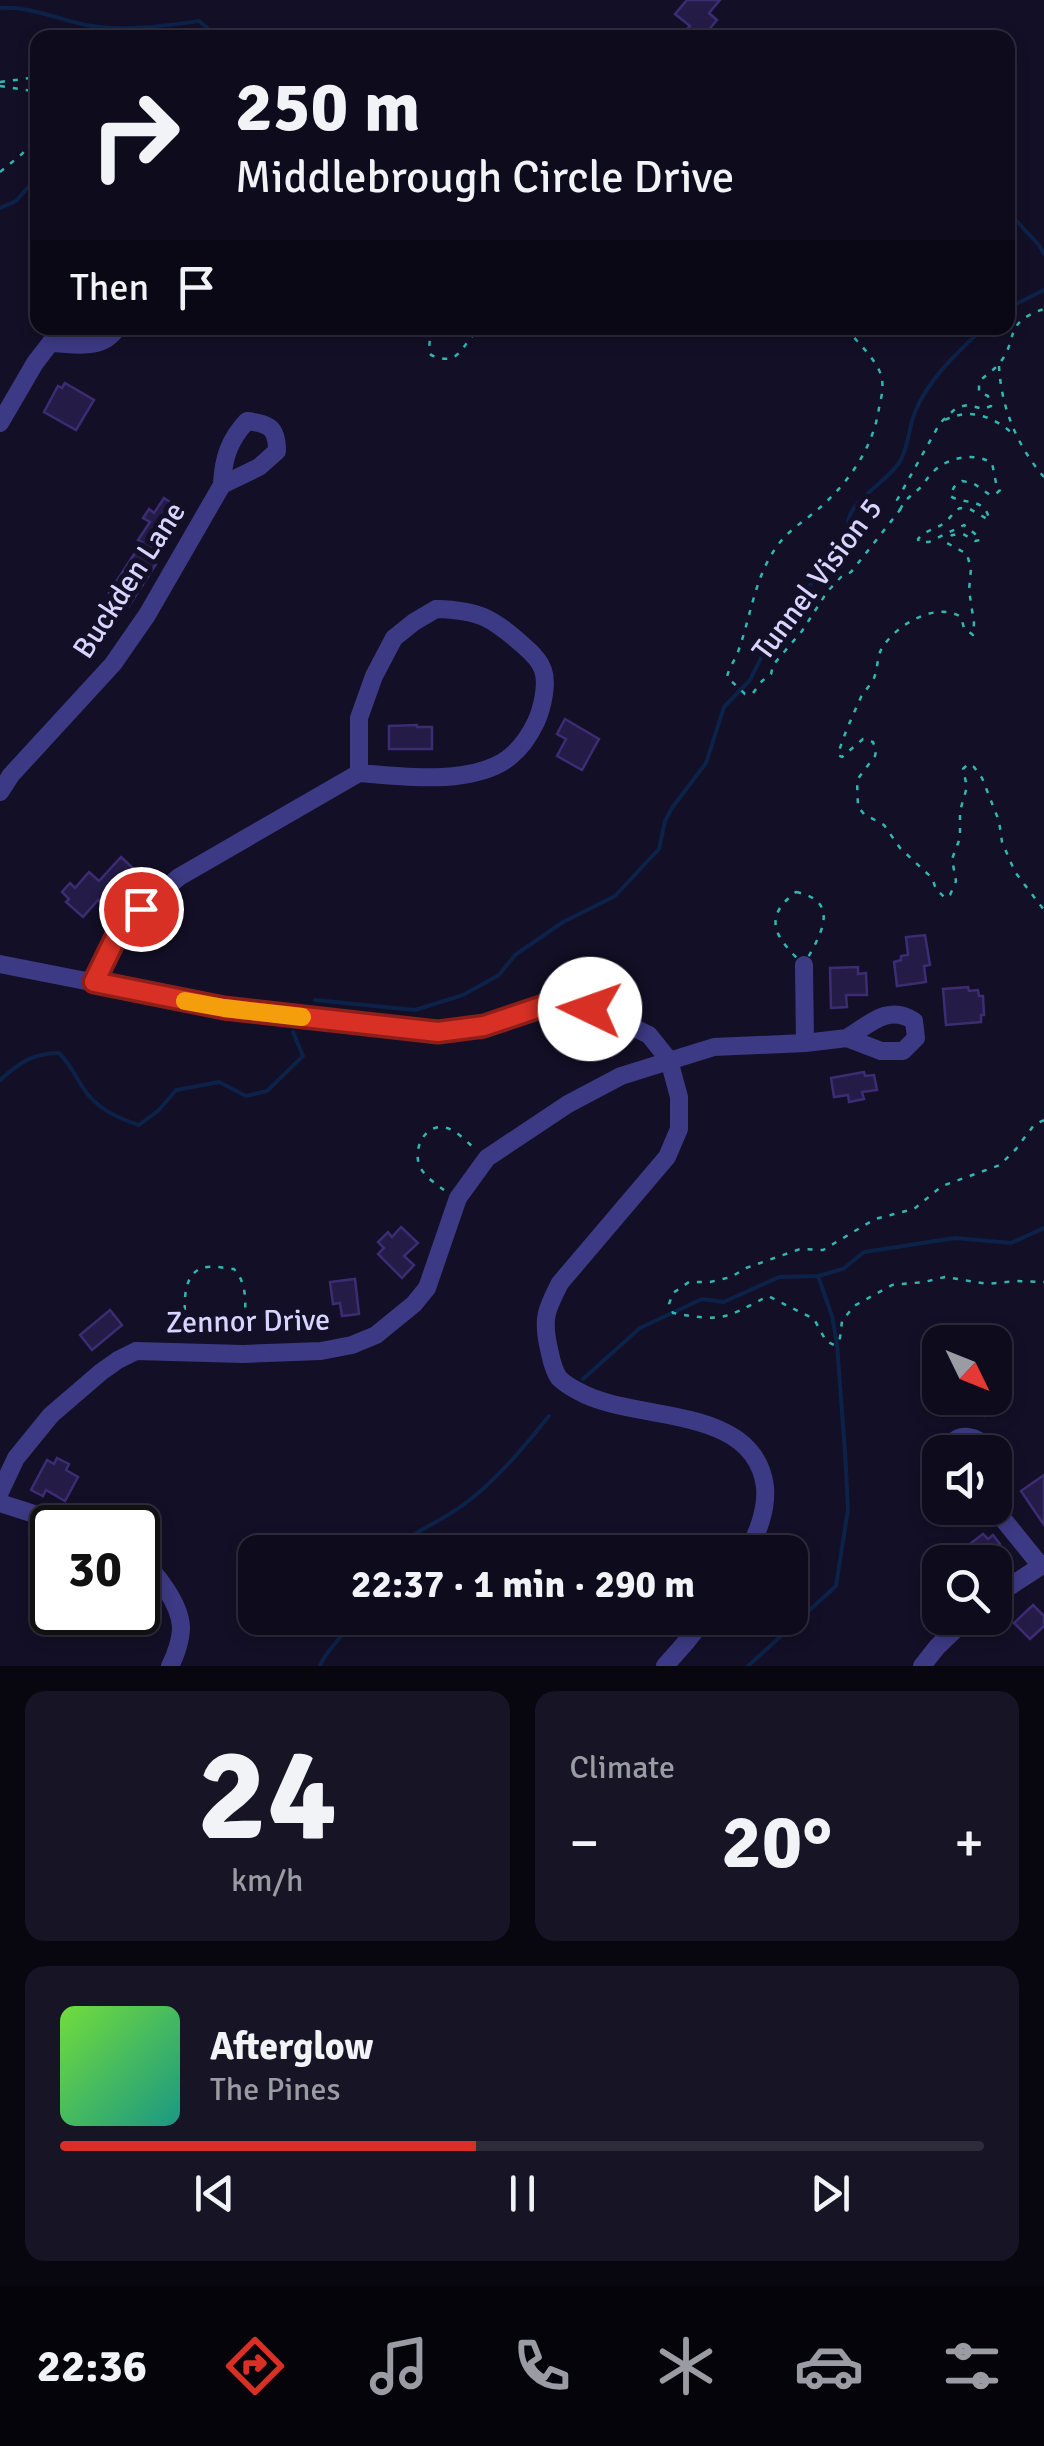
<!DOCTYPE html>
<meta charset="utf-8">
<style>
:root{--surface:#0e0b1c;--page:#171425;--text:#f1f3f6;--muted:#9b9ba3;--line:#2e2b3b;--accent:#d93025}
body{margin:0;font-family:Signika,sans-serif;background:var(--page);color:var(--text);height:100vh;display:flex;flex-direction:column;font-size:38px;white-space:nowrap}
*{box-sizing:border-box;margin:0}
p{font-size:32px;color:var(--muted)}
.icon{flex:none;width:55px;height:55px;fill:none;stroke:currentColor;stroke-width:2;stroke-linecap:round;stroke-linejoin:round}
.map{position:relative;height:1666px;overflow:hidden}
.details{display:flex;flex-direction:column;gap:25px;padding:25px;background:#08060f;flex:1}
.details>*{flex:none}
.hud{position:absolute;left:30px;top:30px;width:985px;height:305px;border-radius:20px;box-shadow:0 5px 15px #0003,0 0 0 2px var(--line);background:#0e0b1c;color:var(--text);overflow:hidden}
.needle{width:65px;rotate:133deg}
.controls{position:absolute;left:922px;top:1325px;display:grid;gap:20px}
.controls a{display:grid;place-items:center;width:90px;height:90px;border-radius:20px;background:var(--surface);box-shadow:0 5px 15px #0003,0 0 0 2px var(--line);font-size:50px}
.speed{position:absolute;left:30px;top:1505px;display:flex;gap:20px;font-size:50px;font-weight:700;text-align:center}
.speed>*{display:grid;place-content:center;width:130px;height:130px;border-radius:50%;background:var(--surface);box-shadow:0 5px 15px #0003,0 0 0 2px var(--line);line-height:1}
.speed .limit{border:5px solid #111;border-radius:15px;background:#fff;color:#111}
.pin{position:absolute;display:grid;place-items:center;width:85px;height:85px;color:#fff;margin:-42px;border:5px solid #fff;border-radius:50%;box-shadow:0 2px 10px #0007}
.me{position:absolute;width:110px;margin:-55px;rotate:273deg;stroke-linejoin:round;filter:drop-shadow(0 0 8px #0008)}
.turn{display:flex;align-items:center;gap:35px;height:210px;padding:0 40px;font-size:45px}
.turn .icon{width:130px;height:130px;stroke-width:2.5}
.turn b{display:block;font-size:70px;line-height:85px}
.then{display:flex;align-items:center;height:95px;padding:0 40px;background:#0003;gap:20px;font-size:38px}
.big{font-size:75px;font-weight:700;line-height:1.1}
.details .card{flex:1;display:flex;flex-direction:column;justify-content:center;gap:15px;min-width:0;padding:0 35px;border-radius:20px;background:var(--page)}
.details .dial{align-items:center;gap:0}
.dial b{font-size:130px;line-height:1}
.song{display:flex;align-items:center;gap:30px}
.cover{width:120px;height:120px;border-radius:15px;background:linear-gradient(135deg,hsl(100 70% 55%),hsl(170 70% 35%))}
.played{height:10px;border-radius:5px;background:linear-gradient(90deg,var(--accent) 45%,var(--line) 45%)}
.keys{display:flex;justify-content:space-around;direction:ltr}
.heat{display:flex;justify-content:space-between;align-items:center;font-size:55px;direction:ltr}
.details .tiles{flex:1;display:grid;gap:25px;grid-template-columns:1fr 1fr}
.card:last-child{grid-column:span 2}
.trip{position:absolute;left:238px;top:1535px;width:570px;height:100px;border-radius:20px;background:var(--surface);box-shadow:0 5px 15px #0003,0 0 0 2px var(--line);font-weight:700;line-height:100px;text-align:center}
.tabs{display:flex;height:160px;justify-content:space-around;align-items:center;background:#06040b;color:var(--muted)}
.tabs .icon{width:70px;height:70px}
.tabs .on{color:var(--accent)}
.tabs b{font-size:45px;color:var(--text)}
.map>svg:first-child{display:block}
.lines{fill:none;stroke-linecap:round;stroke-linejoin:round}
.stream{stroke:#0c2248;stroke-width:4}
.building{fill:#241b47;stroke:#3b2d73;stroke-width:2.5}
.path{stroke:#2fb8b0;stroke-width:2.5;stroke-dasharray:5 8;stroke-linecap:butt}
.minor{stroke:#3d3a85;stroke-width:18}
.route-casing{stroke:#8d1f18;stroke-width:25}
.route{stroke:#d93025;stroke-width:18}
.slow{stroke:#f59e0b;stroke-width:18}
.labels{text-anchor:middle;stroke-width:10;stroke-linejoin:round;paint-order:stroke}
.street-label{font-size:30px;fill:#d9d4ff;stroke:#130f26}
</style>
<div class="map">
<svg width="1044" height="1666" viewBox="0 0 1044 1666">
<rect width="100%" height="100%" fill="#130f26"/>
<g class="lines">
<g class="stream">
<path d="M0,8C31,6 56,19 86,25C122,32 163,26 199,21L219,38"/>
<polyline points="0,208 16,201 38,176"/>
<polyline points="1008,212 1039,245 1044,254"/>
<polyline points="1008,308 1044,290"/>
<path d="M315,1000L415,1010L463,995L499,975L515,955L563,922L615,896L659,849L665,821L672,808L706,763L724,707L750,680L763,654L806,589L851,543C850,536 847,528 848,521C852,500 886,482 899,463C909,448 908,428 915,412C929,378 958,352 983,328"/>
<path d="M0,1080C19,1063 33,1053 59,1053C70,1064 75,1075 83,1088C96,1108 117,1118 139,1125L159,1110L176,1090L219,1082L246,1096L267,1091L303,1056L293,1032"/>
<polyline points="583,1379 640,1328 702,1299 724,1302 779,1277 818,1276 843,1269 864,1252 955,1238 1011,1243 1044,1228"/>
<path d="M392,1552C412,1531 439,1523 463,1505C496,1481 523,1448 549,1416"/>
<path d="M320,1666C328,1645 343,1643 348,1618"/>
<polyline points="748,1666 836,1586 848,1509 845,1452 837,1344 832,1316 818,1276"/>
</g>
</g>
<g class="building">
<polygon points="687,0 720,0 709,13 717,20 702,38 699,38 688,28 690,26 675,14"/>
<polygon points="65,383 94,400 76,430 44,412 58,386 62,388"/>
<polygon points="164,498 182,510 175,521 178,523 153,562 156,564 129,606 109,593 142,542 138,540 150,522 143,518 149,509 154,513"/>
<polygon points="565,719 599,739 582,770 557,756 566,739 557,734"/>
<polygon points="417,725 417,727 432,727 432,749 389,749 389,726"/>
<polygon points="121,857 136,871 127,882 123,879 102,903 98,900 83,917 66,902 69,899 62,892 70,883 75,888 89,872 99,881"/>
<polygon points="925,935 930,965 924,966 926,982 897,986 894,962 901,960 901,956 908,955 906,937"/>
<polygon points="858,967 858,974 866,973 867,995 846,995 847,1007 831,1008 830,968"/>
<polygon points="968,987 969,991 978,990 979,996 983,996 984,1015 981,1015 981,1022 946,1025 943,989"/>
<polygon points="864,1072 865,1076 874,1075 877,1090 862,1092 864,1099 849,1102 848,1095 834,1097 831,1078"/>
<polygon points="401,1227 418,1243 404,1256 414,1265 402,1278 378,1254 384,1248 378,1242 388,1232 392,1237"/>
<polygon points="355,1279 359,1314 342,1316 340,1303 333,1304 330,1282"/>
<polygon points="110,1310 122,1325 92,1350 80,1335"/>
<polygon points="968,1398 994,1398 984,1416 964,1405"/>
<polygon points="57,1458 69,1464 66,1470 78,1477 65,1501 46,1490 43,1496 31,1490 47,1460 54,1464"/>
<polygon points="1044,1475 1044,1525 1021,1491"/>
<polygon points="983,1534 988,1539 993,1535 1000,1544 994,1549 998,1554 995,1557 999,1562 964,1562 957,1554"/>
<polygon points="685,1535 708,1552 672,1552"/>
<polygon points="1033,1605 1044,1616 1044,1626 1030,1639 1014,1623"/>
</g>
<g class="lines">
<g class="path">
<polyline points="0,82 38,77"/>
<polyline points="0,86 38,92"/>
<polyline points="0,172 22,154 38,134"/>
<path d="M431,328L429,349L431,355C461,368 460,345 480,328"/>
<path d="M846,328C857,342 871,354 879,370C885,382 882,395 879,408C873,449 847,485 816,511C804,521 790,530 781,541C755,573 752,612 739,649C736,659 729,667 727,677L745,694L753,693L762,681L771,674L773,665L802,631L827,592L841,577L851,572L900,510L897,500L940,423L955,409L963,406L968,405L983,409L991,406L988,396L979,392V382C985,375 992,372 998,365C1020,340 1001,323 1044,309"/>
<path d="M999,366C1001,407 1017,446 1044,477"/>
<path d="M945,420C970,407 995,417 1014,435"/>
<path d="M900,510C905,498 913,495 922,486C925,482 928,477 932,473C947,457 974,452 992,463L996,483L1000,490L996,494L990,495L973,483L962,481L954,487L950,496C964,505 986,497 989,520L970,509L960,508C953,512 950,519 944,523C935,530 927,529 918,539L919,542H929L964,525L979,537L980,540L975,541L963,534L952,535L947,543L967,554L971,569L969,590L974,623L973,635L964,628L961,617C936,601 896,625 882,648C877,656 878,668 874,678C871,685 865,690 861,697C853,715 843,736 838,755L842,757L863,739L873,742L876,751L875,756L857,780L858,807L864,814L884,825L900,848L932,878L936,889L945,898L950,895L956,881L952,859L960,838V811L967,787L963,769L968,764L974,767L982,778L999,821L1002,842L1015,872L1044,910"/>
<path d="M796,892C844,902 818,938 804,965C777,939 760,919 796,892Z"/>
<path d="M1044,1120L1034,1125L1016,1149L1000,1165L942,1186L914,1209L875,1219L823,1250L800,1249L746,1268L731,1277L710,1282H689L673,1293L669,1304L673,1313C722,1322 724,1319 768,1296L814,1319L826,1341L834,1345L840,1338L842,1321L854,1306L892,1285L924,1282L945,1277L988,1284L1015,1281L1044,1282"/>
<path d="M444,1190C436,1184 425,1177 420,1167C412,1149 425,1122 447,1128C457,1131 466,1141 474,1148"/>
<path d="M186,1336C186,1316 178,1277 202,1268C210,1265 224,1268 234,1269C251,1287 244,1316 243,1340"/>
</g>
<g class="minor">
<path d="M51,343C75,344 102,351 117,328"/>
<polyline points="0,423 35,363 62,328"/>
<path d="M436,609C480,610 492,618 524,646C531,652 540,661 543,670C548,684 542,709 536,722C527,741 515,757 495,766C455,784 401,776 359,773V718L374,676L394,638L414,622Z"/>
<path d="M0,792L11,775L113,664L147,615L222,485L259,467L277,451C277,427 269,424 247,421C229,440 223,459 222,485"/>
<path d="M0,964L223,1008L438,1032L484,1026L564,999L616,1019L649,1035L669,1060L679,1097V1129L667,1157L560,1283C546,1310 542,1319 549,1349C551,1358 553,1370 559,1378C564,1383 572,1388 578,1391C633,1423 755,1403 765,1487C767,1508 758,1534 747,1552"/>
<polyline points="804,965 805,1043"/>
<polyline points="94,982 115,939 141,909 179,877 359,773"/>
<path d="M946,1452C957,1428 978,1436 993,1452"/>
<polyline points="995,1456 1001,1472 995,1487"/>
<path d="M0,1492L16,1458L51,1415L101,1372L118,1360L136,1351L243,1354L321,1351L352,1345L376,1335L414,1304L427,1288L458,1198L487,1158L568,1104L621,1076L714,1047L805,1043L847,1038L881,1051H903L916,1038L914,1021C888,1004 870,1024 847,1038"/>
<polyline points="0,1503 78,1528"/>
<polyline points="994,1508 1041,1566"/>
<path d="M138,1559C156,1571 180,1604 181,1627C181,1639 176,1655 170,1666"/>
<polyline points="995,1596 1044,1564"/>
<polyline points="665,1666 687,1641 705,1618"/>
<polyline points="922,1666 937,1647 967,1618"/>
</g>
</g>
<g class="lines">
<defs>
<polyline id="route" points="141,909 115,939 94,982 224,1008 438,1032 484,1026 564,999 590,1009"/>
</defs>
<use href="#route" class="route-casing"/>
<use href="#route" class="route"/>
<polyline class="slow" points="185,1001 224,1008 302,1017"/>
</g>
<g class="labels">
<g class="street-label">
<text transform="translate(817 579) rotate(-53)" y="10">Tunnel Vision 5</text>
<text transform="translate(129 580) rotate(-57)" y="10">Buckden Lane</text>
<text transform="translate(248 1321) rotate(-1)" y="10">Zennor Drive</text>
</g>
</g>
</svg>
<div class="controls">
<a><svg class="needle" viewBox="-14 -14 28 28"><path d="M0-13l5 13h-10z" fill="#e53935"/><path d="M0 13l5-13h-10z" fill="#9b9ba3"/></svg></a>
<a><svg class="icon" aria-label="sound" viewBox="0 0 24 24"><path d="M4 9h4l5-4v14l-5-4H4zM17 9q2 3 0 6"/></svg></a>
<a><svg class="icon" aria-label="search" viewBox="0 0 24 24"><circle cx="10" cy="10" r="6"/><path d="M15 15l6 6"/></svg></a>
</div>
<div class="speed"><div class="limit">30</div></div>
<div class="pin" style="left:141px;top:909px;background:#d93025"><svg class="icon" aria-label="arrive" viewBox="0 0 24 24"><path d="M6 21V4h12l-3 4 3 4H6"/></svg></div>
<svg class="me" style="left:590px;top:1009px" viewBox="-20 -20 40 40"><circle r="19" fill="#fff"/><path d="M0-13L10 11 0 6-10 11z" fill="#d93025"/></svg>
<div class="trip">22:37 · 1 min · 290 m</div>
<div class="hud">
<div class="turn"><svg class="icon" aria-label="right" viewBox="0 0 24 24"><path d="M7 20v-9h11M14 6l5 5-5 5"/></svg><div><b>250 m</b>Middlebrough Circle Drive</div></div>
<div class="then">Then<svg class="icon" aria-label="arrive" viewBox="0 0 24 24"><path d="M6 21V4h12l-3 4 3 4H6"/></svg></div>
</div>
</div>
<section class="details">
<div class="tiles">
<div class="card dial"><b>24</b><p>km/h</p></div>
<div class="card"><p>Climate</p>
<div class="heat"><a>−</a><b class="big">20°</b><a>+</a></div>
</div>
<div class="card">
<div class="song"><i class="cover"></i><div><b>Afterglow</b><p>The Pines</p></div></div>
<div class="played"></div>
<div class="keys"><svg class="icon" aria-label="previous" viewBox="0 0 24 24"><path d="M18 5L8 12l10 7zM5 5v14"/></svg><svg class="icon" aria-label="pause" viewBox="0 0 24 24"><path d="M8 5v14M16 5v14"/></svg><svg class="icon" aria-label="next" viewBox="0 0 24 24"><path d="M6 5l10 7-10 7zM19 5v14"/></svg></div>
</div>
</div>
</section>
<nav class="tabs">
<b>22:36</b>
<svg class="icon on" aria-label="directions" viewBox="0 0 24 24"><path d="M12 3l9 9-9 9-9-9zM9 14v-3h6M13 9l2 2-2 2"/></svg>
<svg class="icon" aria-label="music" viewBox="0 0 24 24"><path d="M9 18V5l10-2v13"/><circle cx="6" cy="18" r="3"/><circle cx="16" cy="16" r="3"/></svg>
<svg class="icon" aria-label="phone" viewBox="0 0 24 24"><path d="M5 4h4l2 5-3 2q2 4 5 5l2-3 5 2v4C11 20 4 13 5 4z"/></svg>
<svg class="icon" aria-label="climate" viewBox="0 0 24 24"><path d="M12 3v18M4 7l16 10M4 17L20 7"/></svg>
<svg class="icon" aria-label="car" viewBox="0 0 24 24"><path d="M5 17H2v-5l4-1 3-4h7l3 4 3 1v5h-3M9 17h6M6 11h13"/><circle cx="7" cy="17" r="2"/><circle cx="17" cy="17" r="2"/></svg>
<svg class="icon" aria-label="filters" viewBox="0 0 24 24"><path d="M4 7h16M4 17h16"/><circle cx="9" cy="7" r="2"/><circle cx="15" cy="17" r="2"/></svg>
</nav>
